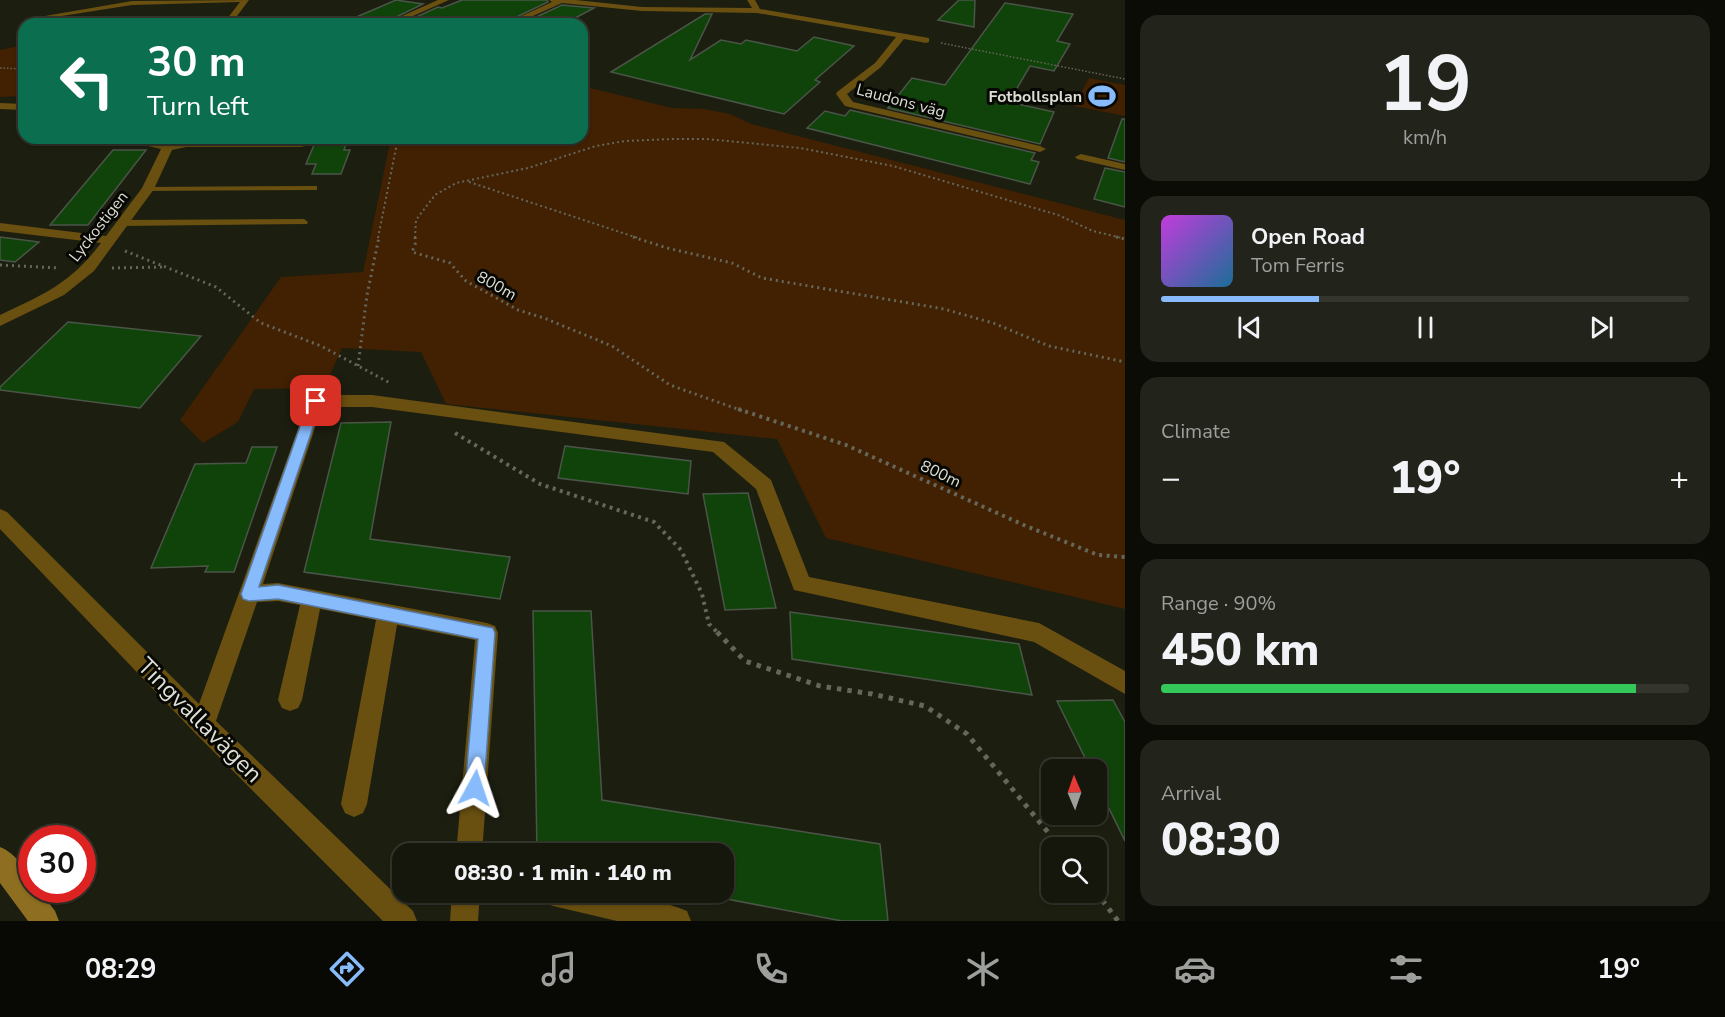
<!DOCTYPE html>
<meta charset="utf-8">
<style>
:root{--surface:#15160c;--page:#22231a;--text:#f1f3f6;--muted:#9d9f9d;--line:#34352d;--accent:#87bbfb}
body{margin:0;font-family:"Nunito Sans",sans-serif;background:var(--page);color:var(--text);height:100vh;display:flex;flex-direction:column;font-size:22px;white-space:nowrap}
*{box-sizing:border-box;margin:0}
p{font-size:20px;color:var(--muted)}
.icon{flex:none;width:33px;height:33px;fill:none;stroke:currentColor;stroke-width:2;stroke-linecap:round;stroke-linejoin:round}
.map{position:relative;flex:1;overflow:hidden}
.panel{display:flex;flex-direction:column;gap:15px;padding:15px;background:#0c0c07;width:600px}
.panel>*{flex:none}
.hud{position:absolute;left:18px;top:18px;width:570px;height:126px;border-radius:18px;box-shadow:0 2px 4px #0004,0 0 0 2px var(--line);background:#0b6e4f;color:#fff;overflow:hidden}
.needle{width:39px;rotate:358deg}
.fabs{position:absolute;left:1041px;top:759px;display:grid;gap:12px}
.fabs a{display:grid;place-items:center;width:66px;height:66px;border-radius:12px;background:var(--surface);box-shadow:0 2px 4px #0004,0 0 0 2px var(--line);font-size:30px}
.speed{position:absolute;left:18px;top:825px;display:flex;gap:12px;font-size:30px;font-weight:700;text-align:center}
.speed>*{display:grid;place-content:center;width:78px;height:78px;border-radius:50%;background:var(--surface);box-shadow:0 2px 4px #0004,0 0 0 2px var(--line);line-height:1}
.speed .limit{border:9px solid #d22;background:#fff;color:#111}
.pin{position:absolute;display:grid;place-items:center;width:51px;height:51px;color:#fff;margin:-26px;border-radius:12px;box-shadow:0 3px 9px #0006}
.me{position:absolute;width:66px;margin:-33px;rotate:5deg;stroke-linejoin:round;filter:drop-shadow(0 0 4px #0008)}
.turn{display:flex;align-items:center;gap:21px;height:126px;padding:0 30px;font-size:27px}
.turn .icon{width:78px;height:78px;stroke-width:2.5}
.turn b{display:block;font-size:42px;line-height:51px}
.big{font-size:45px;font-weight:800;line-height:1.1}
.panel .card{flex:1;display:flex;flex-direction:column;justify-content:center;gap:9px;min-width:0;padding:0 21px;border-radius:18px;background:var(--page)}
.panel .dial{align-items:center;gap:0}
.dial b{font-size:78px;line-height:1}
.song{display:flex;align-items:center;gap:18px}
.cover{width:72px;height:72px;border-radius:9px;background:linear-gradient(135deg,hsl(290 70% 55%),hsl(200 70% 35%))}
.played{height:6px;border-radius:3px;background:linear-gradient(90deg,var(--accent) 30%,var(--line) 30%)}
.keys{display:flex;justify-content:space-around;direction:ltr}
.heat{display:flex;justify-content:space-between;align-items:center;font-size:33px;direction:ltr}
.charge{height:9px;border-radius:4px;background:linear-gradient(90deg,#34c759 90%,var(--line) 0)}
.trip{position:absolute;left:392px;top:843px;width:342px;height:60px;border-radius:18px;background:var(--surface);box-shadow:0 2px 4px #0004,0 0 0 2px var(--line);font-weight:800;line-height:60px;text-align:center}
.tab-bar{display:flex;height:96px;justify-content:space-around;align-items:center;background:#080905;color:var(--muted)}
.tab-bar .icon{width:42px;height:42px}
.tab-bar .active{color:var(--accent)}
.tab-bar b{font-size:27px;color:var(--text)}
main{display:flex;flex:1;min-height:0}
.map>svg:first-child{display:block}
.green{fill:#422002}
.building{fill:#10430a;stroke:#4a5548;stroke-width:1.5}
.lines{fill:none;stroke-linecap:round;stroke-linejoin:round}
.path-far4{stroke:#65675b;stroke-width:1.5;stroke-dasharray:1.5 2;stroke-linecap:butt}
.path-far3{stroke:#65675b;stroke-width:2;stroke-dasharray:2 3;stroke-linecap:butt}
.path-far2{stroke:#65675b;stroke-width:3;stroke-dasharray:2 4;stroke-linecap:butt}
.path-far1{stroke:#65675b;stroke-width:4;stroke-dasharray:3 4.5;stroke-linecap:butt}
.path{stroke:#65675b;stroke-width:5;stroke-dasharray:4.5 6;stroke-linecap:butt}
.lane{fill:#694f10;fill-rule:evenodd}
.street{fill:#694f10;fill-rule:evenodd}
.secondary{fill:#8e6e20;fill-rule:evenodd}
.route{fill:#87bbfb;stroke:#587aa3;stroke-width:1.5}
.labels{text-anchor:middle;stroke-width:6;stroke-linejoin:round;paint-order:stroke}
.far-poi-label{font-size:16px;font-weight:bold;fill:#dddfd6;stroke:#070703;text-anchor:end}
.far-street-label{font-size:16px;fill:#dddfd6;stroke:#070703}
.near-street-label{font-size:24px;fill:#dddfd6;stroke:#070703}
</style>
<main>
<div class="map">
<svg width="1125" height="921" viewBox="0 0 1125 921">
<rect width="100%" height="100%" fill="#1c1e10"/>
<g class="green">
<polygon points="24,45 24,96 0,97 0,50"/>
<polygon points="1089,78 1125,85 1125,116 1074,106"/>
<polygon points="582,86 672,108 704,109 730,114 751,124 1125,220 1125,609 826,538 777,439 446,404 421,352 342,348 324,388 254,389 238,422 203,443 180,420 281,277 363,272 391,138 582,138"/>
</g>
<g class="building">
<polygon points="396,0 423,4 382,24 340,24"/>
<polygon points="462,0 547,0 548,2 502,24 401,24 438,7 442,8"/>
<polygon points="959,0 975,0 974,27 938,20"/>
<polygon points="1005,3 1073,14 1057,41 1070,44 1054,71 1030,66 1009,102 1054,112 1040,144 888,108 912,78 945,85"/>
<polygon points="562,5 594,8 564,24 521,24"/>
<polygon points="705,14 712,14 690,60 721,40 741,44 746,40 797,51 814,37 854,46 815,80 820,82 784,114 611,72"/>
<polygon points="850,110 1035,153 1031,160 1039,162 1030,184 807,128 825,111 845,116"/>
<polygon points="1122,119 1125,119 1125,162 1108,158"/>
<polygon points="317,138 348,138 344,150 350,150 341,174 312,174 316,164 306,164"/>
<polygon points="113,150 146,150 88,225 50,225"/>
<polygon points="1105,168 1125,172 1125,207 1094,199"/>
<polygon points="0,237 39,242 15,262 0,260"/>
<polygon points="68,322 201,336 140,408 0,390 0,387"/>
<polygon points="391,422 370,539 510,557 500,599 304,572 341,423"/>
<polygon points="565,446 691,461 688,494 558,478"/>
<polygon points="252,447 277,447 234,572 205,572 208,566 151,568 195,464 246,463"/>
<polygon points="748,493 776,608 725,610 703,494"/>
<polygon points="533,611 591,611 602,800 880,844 888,921 842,921 690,892 723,892 723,854 537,854"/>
<polygon points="790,612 1019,644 1032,695 792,659"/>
<polygon points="1113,700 1125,722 1125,841 1096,782 1096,770 1091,770 1057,701"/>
</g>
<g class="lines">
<g class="path-far4">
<polyline points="941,43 1125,79"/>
<polyline points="0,68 24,69"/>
</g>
<g class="path-far3">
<polyline points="469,182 638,238"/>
<polyline points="378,238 398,138"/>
<polyline points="415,238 416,220 435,195 456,183 528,168 596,146 625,141 672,139 707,139 800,148 893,166 1058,215 1093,231 1122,238"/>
</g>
<g class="path-far2">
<polyline points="415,237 416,242 412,252 450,263 466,281 518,310 544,318 612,346 670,385 743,411"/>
<polyline points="633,237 667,248 732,263 762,278 944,309 993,323 1049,346 1125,362"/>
<polyline points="1116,237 1125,239"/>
<polyline points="125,251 216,287 261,323 321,346 390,383"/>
<polyline points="0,265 59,268"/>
<polyline points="112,268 164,267"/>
<polyline points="358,366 367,295 379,237"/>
</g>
<g class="path-far1">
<polyline points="738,409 846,445 1026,526 1098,555 1125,557"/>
<polyline points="455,433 540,484 654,522 681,550 702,594 709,624 719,634"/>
</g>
<g class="path">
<polyline points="717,632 745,661 820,686 872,694 925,706 967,734 1061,848"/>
<polyline points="1096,892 1118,921"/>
</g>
<g class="lane">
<polygon points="314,186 317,186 317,190 148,191 144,189 148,187"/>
<polygon points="304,219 308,222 307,224 122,226 118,223 122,220"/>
</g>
<g class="street">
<polygon points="249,0 231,24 223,24 240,2 132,5 49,18 45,16 132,1"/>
<polygon points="438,0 449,0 395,24 384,24"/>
<polygon points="549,0 576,0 642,7 752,8 747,0 755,0 760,9 929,38 929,42 926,43 904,39 881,67 847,94 853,102 1040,146 1046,149 1040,152 845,106 836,94 837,92 875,63 896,37 757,13 642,11 562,3 515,24 504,24 552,2"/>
<polygon points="0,103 24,104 24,110 0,109"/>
<path d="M145,138H155L157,142L168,144L186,141H298L300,138H310L305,146L301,147H186L172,150L154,189L94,271L64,295L0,326V315C44,294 70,284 101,243L0,231V223L106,236L142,188L161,149L148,146Z"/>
<polygon points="1081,154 1125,164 1125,170 1077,159 1075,157"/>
<polygon points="316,395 372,395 724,442 771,480 809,577 1039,623 1125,671 1125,694 1034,642 794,590 756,489 713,452 372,407 322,407 263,584 278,583 487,623 495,626 498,633 482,854 456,854 475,640 397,625 367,804 363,813 354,817 345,813 341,804 376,620 320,609 302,700 298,708 290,711 282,708 278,700 300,605 278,601 257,602 216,721 413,911 417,921 383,921 195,733 0,529 0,509 7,512 199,704 308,401 310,397"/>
<polygon points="452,892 480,892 478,921 450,921"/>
<path d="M539,892C591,892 638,891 687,911L691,921H617L553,906L543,902Z"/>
</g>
<path class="secondary" d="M0,847C15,853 32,873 32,890H39L55,911L59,921H28L0,883Z"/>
</g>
<polygon class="route" points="316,397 322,401 259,587 278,585 493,628 495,633 484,788 482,794 475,797 468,794 465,788 478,639 278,599 249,601 243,599 241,594 309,401"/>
<defs>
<symbol id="stadium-bare" viewBox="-9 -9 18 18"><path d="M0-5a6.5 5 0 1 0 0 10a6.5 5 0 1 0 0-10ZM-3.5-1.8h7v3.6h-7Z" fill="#87bbfb" stroke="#070703" stroke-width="2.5" paint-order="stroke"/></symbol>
</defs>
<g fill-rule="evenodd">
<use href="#stadium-bare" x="1083" y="77" width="38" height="38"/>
</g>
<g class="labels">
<g class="far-poi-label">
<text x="1082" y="102">Fotbollsplan</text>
</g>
<g class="far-street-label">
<text transform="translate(901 100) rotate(15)" y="6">Laudons väg</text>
<text transform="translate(98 226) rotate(-52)" y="6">Lyckostigen</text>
<text transform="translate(497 285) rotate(29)" y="6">800m</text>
<text transform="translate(941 473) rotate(25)" y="6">800m</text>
</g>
<g class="near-street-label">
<text transform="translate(200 720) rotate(45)" y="8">Tingvallavägen</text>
</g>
</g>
</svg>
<div class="fabs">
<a><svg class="needle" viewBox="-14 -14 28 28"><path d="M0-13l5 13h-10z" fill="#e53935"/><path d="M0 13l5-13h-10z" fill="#9d9f9d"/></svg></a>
<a><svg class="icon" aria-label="search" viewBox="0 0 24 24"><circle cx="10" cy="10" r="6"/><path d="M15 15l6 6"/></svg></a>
</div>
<div class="speed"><div class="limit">30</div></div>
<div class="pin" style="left:316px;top:401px;background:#d93025"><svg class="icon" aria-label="arrive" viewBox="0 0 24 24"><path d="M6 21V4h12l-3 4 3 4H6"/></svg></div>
<svg class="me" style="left:475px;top:788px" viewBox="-20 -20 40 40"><path d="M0-17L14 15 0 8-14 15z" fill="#87bbfb" stroke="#fff" stroke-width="4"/></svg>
<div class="trip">08:30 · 1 min · 140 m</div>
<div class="hud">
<div class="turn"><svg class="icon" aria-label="left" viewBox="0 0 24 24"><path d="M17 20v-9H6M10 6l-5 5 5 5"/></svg><div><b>30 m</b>Turn left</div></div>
</div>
</div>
<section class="panel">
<div class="card dial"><b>19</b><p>km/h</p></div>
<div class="card">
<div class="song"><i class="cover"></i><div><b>Open Road</b><p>Tom Ferris</p></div></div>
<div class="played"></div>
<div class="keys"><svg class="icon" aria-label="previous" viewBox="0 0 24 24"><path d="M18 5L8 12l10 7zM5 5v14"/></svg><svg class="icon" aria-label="pause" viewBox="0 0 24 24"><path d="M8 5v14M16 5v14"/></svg><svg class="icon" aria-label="next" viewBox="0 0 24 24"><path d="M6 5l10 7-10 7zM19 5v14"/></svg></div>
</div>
<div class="card"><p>Climate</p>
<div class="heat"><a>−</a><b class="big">19°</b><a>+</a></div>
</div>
<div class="card"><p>Range · 90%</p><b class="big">450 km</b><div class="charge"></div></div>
<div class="card"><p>Arrival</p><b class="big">08:30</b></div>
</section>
</main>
<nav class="tab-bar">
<b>08:29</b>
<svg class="icon active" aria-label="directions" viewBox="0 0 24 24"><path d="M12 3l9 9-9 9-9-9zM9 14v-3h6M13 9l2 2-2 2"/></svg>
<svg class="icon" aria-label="music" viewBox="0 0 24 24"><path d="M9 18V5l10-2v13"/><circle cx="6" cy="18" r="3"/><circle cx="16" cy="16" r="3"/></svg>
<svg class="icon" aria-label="phone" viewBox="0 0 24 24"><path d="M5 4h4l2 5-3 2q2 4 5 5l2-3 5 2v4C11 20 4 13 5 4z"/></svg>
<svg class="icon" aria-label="climate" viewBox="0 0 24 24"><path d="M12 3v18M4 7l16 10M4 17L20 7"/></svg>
<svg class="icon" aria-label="car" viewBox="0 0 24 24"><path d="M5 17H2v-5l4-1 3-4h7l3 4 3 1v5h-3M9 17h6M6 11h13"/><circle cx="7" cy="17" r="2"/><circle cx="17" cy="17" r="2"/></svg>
<svg class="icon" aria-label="filters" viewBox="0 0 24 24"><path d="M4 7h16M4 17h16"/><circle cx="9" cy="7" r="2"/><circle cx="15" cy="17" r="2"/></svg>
<b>19°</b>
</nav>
